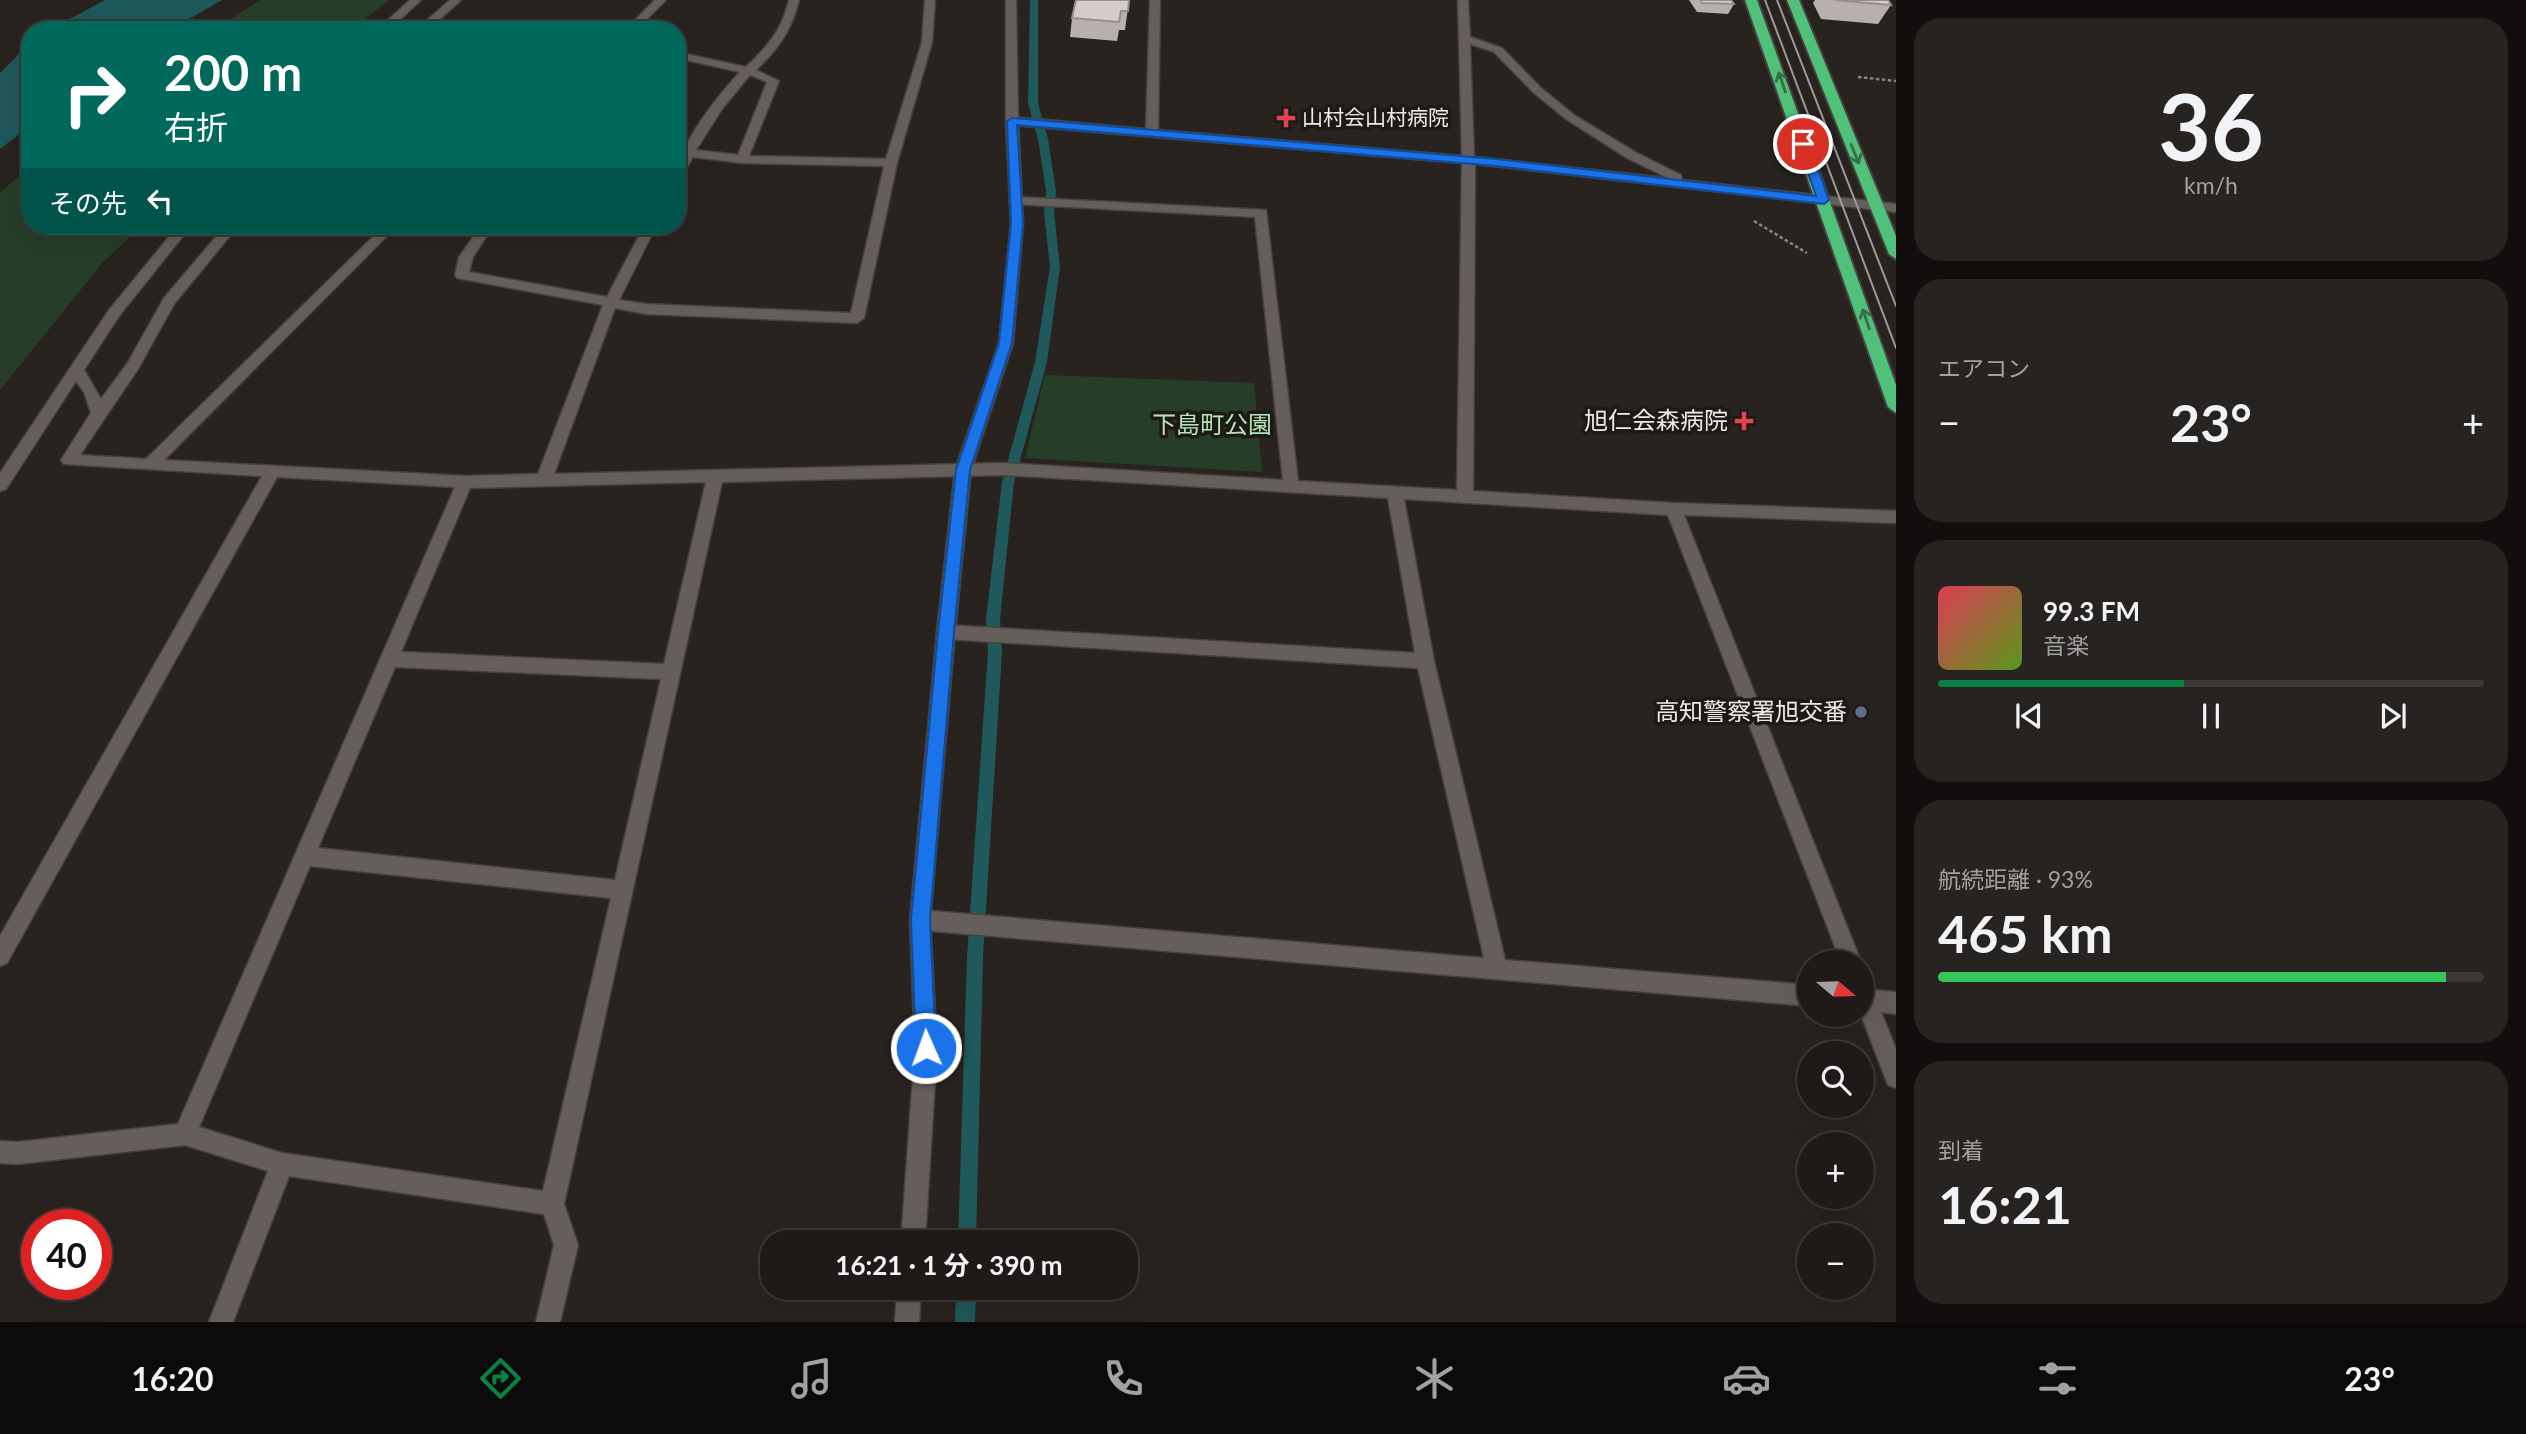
<!DOCTYPE html>
<html lang="ja">
<meta charset="utf-8">
<style>
:root{--surface:#1f1a18;--page:#272321;--text:#f1f3f6;--muted:#a1a1a2;--line:#3c3837;--accent:#0b8043}
body{margin:0;font-family:Lato,"Noto Sans JP",sans-serif;background:var(--page);color:var(--text);height:100vh;display:flex;flex-direction:column;font-size:26px;white-space:nowrap}
*{box-sizing:border-box;margin:0}
p{font-size:23px;color:var(--muted)}
.icon{flex:none;width:38px;height:38px;fill:none;stroke:currentColor;stroke-width:2;stroke-linecap:round;stroke-linejoin:round}
.map{position:relative;flex:1;overflow:hidden}
.side{display:flex;flex-direction:column;gap:18px;padding:18px;background:#110e0d;width:630px}
.side>*{flex:none}
.banner{position:absolute;left:21px;top:21px;width:665px;height:214px;border-radius:28px;box-shadow:0 7px 28px #0002,0 0 0 2px var(--line);background:#00695c;color:#fff;overflow:hidden}
.needle{width:46px;rotate:109deg}
.fabs{position:absolute;left:1797px;top:950px;display:grid;gap:14px}
.fabs a{display:grid;place-items:center;width:77px;height:77px;border-radius:50%;background:var(--surface);box-shadow:0 7px 28px #0002,0 0 0 2px var(--line);font-size:35px}
.speed{position:absolute;left:21px;top:1209px;display:flex;gap:14px;font-size:35px;font-weight:700;text-align:center}
.speed>*{display:grid;place-content:center;width:91px;height:91px;border-radius:50%;background:var(--surface);box-shadow:0 7px 28px #0002,0 0 0 2px var(--line);line-height:1}
.speed .limit{border:10px solid #d22;background:#fff;color:#111}
.pin{position:absolute;display:grid;place-items:center;width:60px;height:60px;color:#fff;margin:-30px;border:4px solid #fff;border-radius:50%;box-shadow:0 2px 7px #0007}
.me{position:absolute;width:77px;margin:-38px;rotate:358deg;stroke-linejoin:round;filter:drop-shadow(0 0 5px #0008)}
.turn{display:flex;align-items:center;gap:24px;height:147px;padding:0 28px;font-size:32px}
.turn .icon{width:91px;height:91px;stroke-width:2.5}
.turn b{display:block;font-size:49px;line-height:60px}
.then{display:flex;align-items:center;height:66px;padding:0 28px;background:#0003;gap:14px;font-size:26px}
.big{font-size:52px;font-weight:700;line-height:1.1}
.side .tile{flex:1;display:flex;flex-direction:column;justify-content:center;gap:10px;min-width:0;padding:0 24px;border-radius:28px;background:var(--page)}
.side .dial{align-items:center;gap:0}
.dial b{font-size:91px;line-height:1}
.song{display:flex;align-items:center;gap:21px}
.cover{width:84px;height:84px;border-radius:10px;background:linear-gradient(135deg,hsl(350 70% 55%),hsl(90 70% 35%))}
.played{height:7px;border-radius:4px;background:linear-gradient(90deg,var(--accent) 45%,var(--line) 45%)}
.keys{display:flex;justify-content:space-around;direction:ltr}
.heat{display:flex;justify-content:space-between;align-items:center;font-size:38px;direction:ltr}
.charge{height:10px;border-radius:5px;background:linear-gradient(90deg,#34c759 93%,var(--line) 0)}
.trip{position:absolute;left:760px;top:1230px;width:378px;height:70px;border-radius:28px;background:var(--surface);box-shadow:0 7px 28px #0002,0 0 0 2px var(--line);font-weight:700;line-height:70px;text-align:center}
.dock{display:flex;height:112px;justify-content:space-around;align-items:center;background:#0c0a0a;color:var(--muted)}
.dock .icon{width:49px;height:49px}
.dock .active{color:var(--accent)}
.dock b{font-size:32px;color:var(--text)}
main{display:flex;flex:1;min-height:0}
.map>svg:first-child{display:block}
.green{fill:#263e28}
.water{fill:#1f595b}
.lines{fill:none;stroke-linecap:round;stroke-linejoin:round}
.stream{fill:#1f595b;fill-rule:evenodd}
.minor-casing{stroke:#46413e;stroke-width:3}
.tertiary-casing{stroke:#46413e;stroke-width:3}
.trunk-casing{stroke:#46413e;stroke-width:4}
.path{stroke:#8a8582;stroke-width:2.5;stroke-dasharray:3.5 2.5;stroke-linecap:butt}
.minor{fill:#665e5b;fill-rule:evenodd}
.tertiary{fill:#665e5b;fill-rule:evenodd}
.trunk{fill:#4fc17b;fill-rule:evenodd}
.tram{stroke:#a09a98;stroke-width:2}
.wall{fill:#b7b0ad}
.building{fill:#d5cdc9;stroke:#95908d;stroke-width:2}
.oneway{stroke:#376d48}
.route{fill:#1a73e8;stroke:#114b97;stroke-width:2}
.health-dot{fill:#e0444e;stroke:#1f1916;stroke-width:2.5}
.service-dot{fill:#5c6f8a;stroke:#1f1916;stroke-width:2.5}
.labels{text-anchor:middle;stroke-width:7;stroke-linejoin:round;paint-order:stroke}
.far-poi-label{font-size:21px;fill:#eee9e7;stroke:#1f1916;text-anchor:start}
.poi-label{font-size:24px;fill:#eee9e7;stroke:#1f1916;text-anchor:end}
.park-label{font-size:24px;fill:#b0e7b4;stroke:#1f1916}
</style>
<main>
<div class="map">
<svg width="1896" height="1322" viewBox="0 0 1896 1322">
<rect width="100%" height="100%" fill="#292320"/>
<g class="green">
<polygon points="261,0 389,0 351,30 212,30"/>
<polygon points="30,168 30,226 142,226 103,262 0,390 0,192"/>
<polygon points="1045,375 1254,383 1262,472 1025,458"/>
</g>
<g class="water">
<polygon points="105,0 222,0 170,30 49,30"/>
<polygon points="30,43 30,126 0,149 0,73"/>
</g>
<g class="lines">
<g class="stream">
<polygon points="1030,0 1038,0 1038,103 1048,139 1056,191 1054,212 1060,267 1047,362 1014,482 1000,619 1002,651 983,957 976,1242 958,1242 967,957 988,651 986,619 1002,482 1035,362 1050,267 1044,212 1046,191 1038,139 1028,103"/>
<polygon points="956,1288 976,1288 975,1322 955,1322"/>
</g>
<defs>
<g id="minor">
<polygon points="410,0 421,0 389,30 377,30"/>
<polygon points="450,0 461,0 428,30 416,30"/>
<polygon points="655,0 666,0 636,30 625,30"/>
<path d="M789,0H799C792,30 778,49 756,70L779,81L749,156L886,159L922,42L925,0H935L932,42L897,163L864,318L857,323L646,314L615,308L554,474L1002,463L1283,480L1255,217L1011,204L1009,201L1015,197L1266,210L1298,481L1457,490L1462,163L1012,125L1006,121L1012,117L1146,129L1150,0H1160L1158,130L1462,156L1458,0H1468L1470,37L1502,48L1541,88L1574,115L1635,152L1681,175L1682,180L1896,204V212L1475,164L1473,491L1674,503L1896,511V523L1684,515L1861,962H1841L1668,515L1404,499L1434,661L1505,960L1810,985V1006L920,930L913,927L910,920L913,913L920,910L1484,958L1418,668L946,639L940,637L937,632L940,627L946,625L1415,653L1388,498L1002,475L722,482L564,1204L578,1245L560,1322H536L554,1245L544,1214L289,1176L233,1322H209L268,1171L185,1145L18,1164L0,1163V1141L18,1142L178,1124L455,487L277,477L7,963L0,966V936L262,476L64,464L61,460L91,413L84,392L76,381L6,489L0,491V473L109,310L178,226H191L119,316L84,370L101,399L127,364L164,298L225,226H238L174,304L138,369L80,455L146,459L384,226H397L164,460L465,476L538,474L603,305L457,278L455,275L459,257L481,226H493L473,257L469,272L607,297L644,226H656L619,300L646,304L851,313L884,166L742,163L693,157L681,177L677,178C677,145 718,96 740,72L677,58V52L746,67C768,46 782,30 789,0ZM1470,44L1494,52L1533,92L1566,119L1627,158L1668,178L1474,157ZM750,75L767,82L738,155L696,150L722,109ZM706,482L664,664L401,652L470,488ZM395,667L661,679L615,880L318,848ZM310,866L611,898L543,1191L282,1153L199,1127Z"/>
<polygon points="1862,979 1869,983 1873,990 1896,992 1896,1014 1881,1012 1896,1049 1896,1088 1888,1085 1861,1015"/>
</g>
<g id="tertiary">
<polygon points="1006,0 1016,0 1018,121 1023,224 1013,343 971,470 955,632 930,920 937,1048 925,1242 901,1242 915,1048 910,920 937,632 955,470 999,343 1011,224 1006,121"/>
<polygon points="897,1288 921,1288 919,1322 895,1322"/>
</g>
<g id="trunk">
<polygon points="1745,0 1757,0 1896,385 1896,413 1888,407"/>
<polygon points="1787,0 1799,0 1896,236 1896,259 1889,254"/>
</g>
</defs>
<use href="#minor" class="minor-casing"/>
<use href="#tertiary" class="tertiary-casing"/>
<use href="#trunk" class="trunk-casing"/>
<g class="path">
<polyline points="1858,77 1896,81"/>
<polyline points="1754,221 1807,253"/>
</g>
<use href="#minor" class="minor"/>
<use href="#tertiary" class="tertiary"/>
<use href="#trunk" class="trunk"/>
<g class="tram">
<polyline points="1765,0 1896,348"/>
<polyline points="1777,0 1896,306"/>
</g>
</g>
<g class="wall">
<polygon points="1129,0 1125,30 1119,30 1117,41 1070,37 1072,18"/>
<polygon points="1689,0 1731,0 1734,4 1728,14 1697,12"/>
<polygon points="1815,0 1888,0 1891,5 1878,24 1821,19 1813,3"/>
</g>
<g class="building">
<polygon points="1076,0 1129,0 1128,11 1121,11 1119,22 1072,18"/>
<polygon points="1700,0 1731,0 1734,4 1702,3"/>
<polygon points="1835,0 1888,0 1891,5"/>
</g>
<defs><path id="oneway-shaft" d="M-6 0H5M1.5-3L5.5 0L1.5 3" fill="none" stroke-width="1.6" stroke-linecap="round" stroke-linejoin="round" transform="scale(1.75)"/></defs>
<g class="oneway">
<use href="#oneway-shaft" transform="translate(1782 82) rotate(-109)"/>
<use href="#oneway-shaft" transform="translate(1855 154) rotate(68)"/>
<use href="#oneway-shaft" transform="translate(1866 319) rotate(-109)"/>
</g>
<polygon class="route" points="1012,118 1496,159 1816,196 1798,144 1803,140 1809,144 1829,200 1824,204 1496,166 1017,125 1023,223 1012,343 970,470 954,632 930,920 936,1048 933,1055 926,1057 919,1055 916,1048 911,920 938,632 956,470 999,343 1011,223 1007,121"/>
<g class="health-dot">
<path d="M1282.5 107.5h7v7h7v7h-7v7h-7v-7h-7v-7h7z"/>
<path d="M1740.5 410.5h7v7h7v7h-7v7h-7v-7h-7v-7h7z"/>
</g>
<circle class="service-dot" cx="1861" cy="712" r="7"/>
<g class="labels">
<g class="far-poi-label">
<text x="1302" y="125">山村会山村病院</text>
</g>
<g class="poi-label">
<text x="1728" y="429">旭仁会森病院</text>
<text x="1847" y="720">高知警察署旭交番</text>
</g>
<g class="park-label">
<text x="1212" y="433">下島町公園</text>
</g>
</g>
</svg>
<div class="fabs">
<a><svg class="needle" viewBox="-14 -14 28 28"><path d="M0-13l5 13h-10z" fill="#e53935"/><path d="M0 13l5-13h-10z" fill="#a1a1a2"/></svg></a>
<a><svg class="icon" aria-label="search" viewBox="0 0 24 24"><circle cx="10" cy="10" r="6"/><path d="M15 15l6 6"/></svg></a>
<a>+</a>
<a>−</a>
</div>
<div class="speed"><div class="limit">40</div></div>
<div class="pin" style="left:1803px;top:144px;background:#d93025"><svg class="icon" aria-label="arrive" viewBox="0 0 24 24"><path d="M6 21V4h12l-3 4 3 4H6"/></svg></div>
<svg class="me" style="left:926px;top:1048px" viewBox="-20 -20 40 40"><circle r="17" fill="#1a73e8" stroke="#fff" stroke-width="3"/><path d="M0-11L8 9 0 5-8 9z" fill="#fff"/></svg>
<div class="trip">16:21 · 1 分 · 390 m</div>
<div class="banner">
<div class="turn"><svg class="icon" aria-label="right" viewBox="0 0 24 24"><path d="M7 20v-9h11M14 6l5 5-5 5"/></svg><div><b>200 m</b>右折</div></div>
<div class="then">その先<svg class="icon" aria-label="left" viewBox="0 0 24 24"><path d="M17 20v-9H6M10 6l-5 5 5 5"/></svg></div>
</div>
</div>
<section class="side">
<div class="tile dial"><b>36</b><p>km/h</p></div>
<div class="tile"><p>エアコン</p>
<div class="heat"><a>−</a><b class="big">23°</b><a>+</a></div>
</div>
<div class="tile">
<div class="song"><i class="cover"></i><div><b>99.3 FM</b><p>音楽</p></div></div>
<div class="played"></div>
<div class="keys"><svg class="icon" aria-label="previous" viewBox="0 0 24 24"><path d="M18 5L8 12l10 7zM5 5v14"/></svg><svg class="icon" aria-label="pause" viewBox="0 0 24 24"><path d="M8 5v14M16 5v14"/></svg><svg class="icon" aria-label="next" viewBox="0 0 24 24"><path d="M6 5l10 7-10 7zM19 5v14"/></svg></div>
</div>
<div class="tile"><p>航続距離 · 93%</p><b class="big">465 km</b><div class="charge"></div></div>
<div class="tile"><p>到着</p><b class="big">16:21</b></div>
</section>
</main>
<nav class="dock">
<b>16:20</b>
<svg class="icon active" aria-label="directions" viewBox="0 0 24 24"><path d="M12 3l9 9-9 9-9-9zM9 14v-3h6M13 9l2 2-2 2"/></svg>
<svg class="icon" aria-label="music" viewBox="0 0 24 24"><path d="M9 18V5l10-2v13"/><circle cx="6" cy="18" r="3"/><circle cx="16" cy="16" r="3"/></svg>
<svg class="icon" aria-label="phone" viewBox="0 0 24 24"><path d="M5 4h4l2 5-3 2q2 4 5 5l2-3 5 2v4C11 20 4 13 5 4z"/></svg>
<svg class="icon" aria-label="climate" viewBox="0 0 24 24"><path d="M12 3v18M4 7l16 10M4 17L20 7"/></svg>
<svg class="icon" aria-label="car" viewBox="0 0 24 24"><path d="M5 17H2v-5l4-1 3-4h7l3 4 3 1v5h-3M9 17h6M6 11h13"/><circle cx="7" cy="17" r="2"/><circle cx="17" cy="17" r="2"/></svg>
<svg class="icon" aria-label="filters" viewBox="0 0 24 24"><path d="M4 7h16M4 17h16"/><circle cx="9" cy="7" r="2"/><circle cx="15" cy="17" r="2"/></svg>
<b>23°</b>
</nav>
